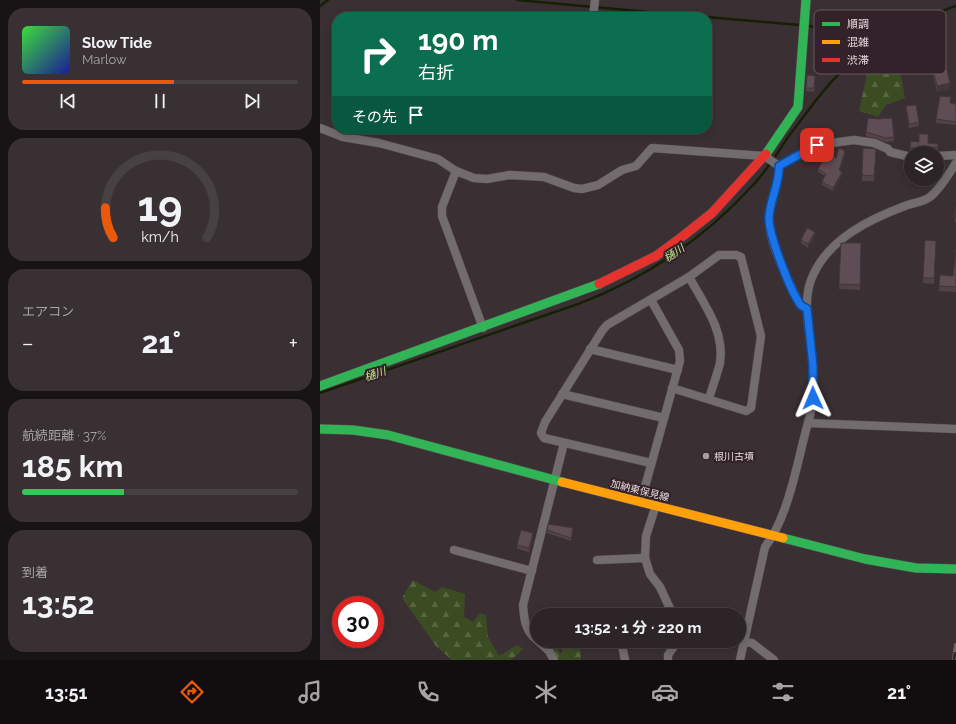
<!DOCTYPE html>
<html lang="ja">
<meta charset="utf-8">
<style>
:root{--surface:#2c2427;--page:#383033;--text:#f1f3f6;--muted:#a6a4a7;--line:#484144;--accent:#ea580c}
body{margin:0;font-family:Raleway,"Noto Sans JP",sans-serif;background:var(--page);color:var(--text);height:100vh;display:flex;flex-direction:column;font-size:15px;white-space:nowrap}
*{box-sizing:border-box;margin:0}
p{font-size:13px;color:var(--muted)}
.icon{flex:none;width:22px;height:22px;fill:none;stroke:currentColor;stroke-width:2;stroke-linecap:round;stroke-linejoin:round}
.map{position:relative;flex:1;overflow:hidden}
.details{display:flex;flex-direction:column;gap:8px;padding:8px;background:#181415;width:320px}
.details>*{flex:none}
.top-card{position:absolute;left:12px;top:12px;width:380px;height:122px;border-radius:16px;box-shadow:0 2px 10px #0003,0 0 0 1px var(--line);background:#0b6e4f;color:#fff;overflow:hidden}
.buttons{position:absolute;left:584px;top:146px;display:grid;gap:8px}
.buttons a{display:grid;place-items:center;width:40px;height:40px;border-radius:50%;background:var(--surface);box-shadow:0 2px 10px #0003,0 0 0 1px var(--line);font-size:20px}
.speed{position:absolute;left:12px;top:596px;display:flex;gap:8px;font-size:20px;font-weight:700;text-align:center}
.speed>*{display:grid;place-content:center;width:52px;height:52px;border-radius:50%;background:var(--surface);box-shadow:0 2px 10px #0003,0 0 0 1px var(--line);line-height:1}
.speed .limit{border:6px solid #d22;background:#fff;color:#111}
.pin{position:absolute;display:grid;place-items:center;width:34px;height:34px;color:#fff;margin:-17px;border-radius:8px;box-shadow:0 2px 6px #0006}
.me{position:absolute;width:44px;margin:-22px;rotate:359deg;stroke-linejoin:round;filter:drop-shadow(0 0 3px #0008)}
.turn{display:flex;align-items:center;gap:14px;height:84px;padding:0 20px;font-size:18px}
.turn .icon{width:52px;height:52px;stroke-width:2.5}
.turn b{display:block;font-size:28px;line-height:34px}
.then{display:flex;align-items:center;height:38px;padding:0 20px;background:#0003;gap:8px;font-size:15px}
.big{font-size:30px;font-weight:700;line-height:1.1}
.details .tile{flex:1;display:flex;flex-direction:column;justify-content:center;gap:6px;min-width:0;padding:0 14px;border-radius:16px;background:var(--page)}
.details .dial{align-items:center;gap:0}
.dial svg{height:104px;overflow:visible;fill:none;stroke:var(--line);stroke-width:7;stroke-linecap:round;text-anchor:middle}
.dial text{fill:var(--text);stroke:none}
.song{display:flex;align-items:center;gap:12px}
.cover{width:48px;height:48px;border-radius:6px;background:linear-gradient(135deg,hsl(120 70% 55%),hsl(240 70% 35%))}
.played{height:4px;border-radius:2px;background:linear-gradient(90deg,var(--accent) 55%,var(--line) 55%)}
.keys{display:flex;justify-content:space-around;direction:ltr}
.heat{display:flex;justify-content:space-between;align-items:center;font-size:22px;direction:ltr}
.charge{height:6px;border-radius:3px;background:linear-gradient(90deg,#34c759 37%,var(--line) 0)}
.trip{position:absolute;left:210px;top:608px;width:216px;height:40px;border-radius:20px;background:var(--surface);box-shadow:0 2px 10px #0003,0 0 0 1px var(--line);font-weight:700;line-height:40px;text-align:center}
.dock{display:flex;height:64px;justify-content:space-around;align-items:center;background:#120e10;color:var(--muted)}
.dock .icon{width:28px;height:28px}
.dock .on{color:var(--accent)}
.dock b{font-size:18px;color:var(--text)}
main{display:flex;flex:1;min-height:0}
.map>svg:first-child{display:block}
.forest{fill:url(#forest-firs)}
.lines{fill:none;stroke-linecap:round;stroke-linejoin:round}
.stream{stroke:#162005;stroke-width:2.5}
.street-casing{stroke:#584f53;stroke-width:9}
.fast-casing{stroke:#584f53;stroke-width:10}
.slow-casing{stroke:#584f53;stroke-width:10}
.jam-casing{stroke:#584f53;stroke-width:10}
.street{stroke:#736c6f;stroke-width:8}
.fast{stroke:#30b455;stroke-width:9}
.slow{stroke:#ff9f0a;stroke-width:9}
.jam{stroke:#e5322d;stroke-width:9}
.rail-casing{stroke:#6f676b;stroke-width:4}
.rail{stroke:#332229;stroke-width:2.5;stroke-dasharray:8;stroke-linecap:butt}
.wall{fill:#514248}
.shaded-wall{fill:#42363b}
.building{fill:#5e4d54;stroke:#42363b}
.route-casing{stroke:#114b97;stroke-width:10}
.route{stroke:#1a73e8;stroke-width:7}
.poi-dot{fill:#a99ea2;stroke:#332229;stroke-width:1.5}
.labels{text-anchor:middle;stroke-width:4;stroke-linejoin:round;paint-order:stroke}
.poi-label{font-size:10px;fill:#e5d9de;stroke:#332229;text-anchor:start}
.street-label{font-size:10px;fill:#e5d9de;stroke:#332229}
.water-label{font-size:11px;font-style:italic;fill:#bae288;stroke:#332229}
.key{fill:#332229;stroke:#68595f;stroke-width:1}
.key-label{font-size:11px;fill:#e5d9de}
</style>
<main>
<section class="details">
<div class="tile">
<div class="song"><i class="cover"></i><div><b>Slow Tide</b><p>Marlow</p></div></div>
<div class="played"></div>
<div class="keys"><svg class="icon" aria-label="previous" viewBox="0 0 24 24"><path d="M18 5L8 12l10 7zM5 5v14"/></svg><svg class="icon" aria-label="pause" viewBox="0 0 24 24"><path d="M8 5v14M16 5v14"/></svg><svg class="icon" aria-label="next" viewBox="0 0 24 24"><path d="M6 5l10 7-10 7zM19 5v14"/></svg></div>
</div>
<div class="tile dial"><svg viewBox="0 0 100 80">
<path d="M14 69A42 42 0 1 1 86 69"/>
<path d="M14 69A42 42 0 0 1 8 46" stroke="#ea580c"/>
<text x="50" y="56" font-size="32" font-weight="700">19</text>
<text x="50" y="72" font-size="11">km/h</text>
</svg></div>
<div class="tile"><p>エアコン</p>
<div class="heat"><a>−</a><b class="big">21°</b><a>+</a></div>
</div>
<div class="tile"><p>航続距離 · 37%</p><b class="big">185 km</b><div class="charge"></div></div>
<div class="tile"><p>到着</p><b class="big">13:52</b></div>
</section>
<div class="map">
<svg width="636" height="660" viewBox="0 0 636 660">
<defs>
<pattern id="forest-firs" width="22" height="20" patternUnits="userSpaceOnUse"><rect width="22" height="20" fill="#3c4c22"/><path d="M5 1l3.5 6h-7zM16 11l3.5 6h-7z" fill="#586542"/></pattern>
</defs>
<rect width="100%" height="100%" fill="#3a3034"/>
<g class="forest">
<polygon points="598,24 607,59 580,71 585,98 566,105 558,117 539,111 551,56 571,37"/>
<polygon points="93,580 115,592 122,587 145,594 144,617 153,622 160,613 166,615 168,637 179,656 197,645 203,649 191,660 132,660 116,646 82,598"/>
<polygon points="223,641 233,641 241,654 245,641 260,641 261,660 231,660"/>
</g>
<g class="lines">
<g class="stream">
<polyline points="197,0 383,17"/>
<polyline points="0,6 8,0"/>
<polyline points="387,17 480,25"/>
<polyline points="487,26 556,32 594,11"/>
<path d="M0,393L258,304C327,278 384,239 434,184C448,169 459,150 471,133C487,113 504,87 523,70C556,40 594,20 636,6"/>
</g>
<defs>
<g id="street">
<polyline points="273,17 275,0"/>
<polyline points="0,128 23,137 59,143 118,159 136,171 154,178 167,179 190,175 224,177 254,188 262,189 278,185 302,170 316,166 332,148 445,156"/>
<polyline points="617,156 636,155"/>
<polyline points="446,157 459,166"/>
<path d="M459,166C460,184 450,199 449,217C448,244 469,280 480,305L487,309"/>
<polyline points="459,166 497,145 534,140 554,143 568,149 570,152 591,157"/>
<polyline points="136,171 122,207 122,216 163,328"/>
<path d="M369,277C384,304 405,331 400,363C397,375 392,388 389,399"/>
<polyline points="270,349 358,370"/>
<polyline points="242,394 344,418"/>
<polyline points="488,423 636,429"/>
<polyline points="331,463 224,438 221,433 225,422 282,331 287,325 369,277 399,255 416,255 421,257 441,336 431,408 426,411 352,388"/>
<polyline points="321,501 360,361 359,350 331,300"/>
<polyline points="336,505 326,536 325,558 330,574 340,587 353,615"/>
<polyline points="134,550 212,571"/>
<polyline points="277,560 325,558"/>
<polyline points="289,612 290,615"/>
<path d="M217,640C205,631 204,619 203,605L244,443"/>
<polyline points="218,641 229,651 234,660"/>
<polyline points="301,641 305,660"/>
<polyline points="424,642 432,643 454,660"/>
<polyline points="348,660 348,655 358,641"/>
<path d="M420,660L445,547C467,519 476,469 485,434C488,422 492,411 493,399C494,389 493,378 493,368C492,337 479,302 494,273C511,238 550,219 585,206C592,203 604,202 610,197C621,188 628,175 636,163"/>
</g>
<g id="fast">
<polyline points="446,154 478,107 486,0"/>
<polyline points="0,386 279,284"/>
<polyline points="0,429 33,430 68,435 242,482"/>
<polyline points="463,538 545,559 596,568 636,569"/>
</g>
<polyline id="slow" points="242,482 463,538"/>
<polyline id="jam" points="279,284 336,256 363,236 392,213 446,154"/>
</defs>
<use href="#street" class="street-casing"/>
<use href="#fast" class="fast-casing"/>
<use href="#slow" class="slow-casing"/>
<use href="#jam" class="jam-casing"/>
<use href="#street" class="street"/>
<use href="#fast" class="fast"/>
<use href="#slow" class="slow"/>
<use href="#jam" class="jam"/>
<defs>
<polyline id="rail" points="634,660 636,645"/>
</defs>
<use href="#rail" class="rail-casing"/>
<use href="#rail" class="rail"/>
</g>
<g class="wall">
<polygon points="610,56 630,89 617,92 610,62"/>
<polygon points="495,76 494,92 486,91 486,88"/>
<polygon points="631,103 636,104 636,125 616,123 616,119"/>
<polygon points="586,106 599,122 599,126 589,128"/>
<polygon points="546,132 574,137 574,141 566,142 546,136"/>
<polygon points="608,143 618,144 618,150 590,151 590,148"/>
<polygon points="525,154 520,170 522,175 513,191 502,185 502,182 505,176 498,172 498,169 516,158"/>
<polygon points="556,154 554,181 542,181 542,175"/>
<polygon points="636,206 636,222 635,222"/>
<polygon points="495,236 488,248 481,243 481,240"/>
<polygon points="616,241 614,284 603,283 603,278"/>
<polygon points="521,243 541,243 540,290 519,289"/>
<polygon points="636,249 636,292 619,291 619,286 633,276"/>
<polygon points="227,530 253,532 251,541 227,533"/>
<polygon points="213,537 209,552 197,549 197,545"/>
</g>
<g class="shaded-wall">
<polygon points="630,83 630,89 617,92 617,86"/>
<polygon points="525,151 525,154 519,173 519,170"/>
<polygon points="522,172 522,175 513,191 513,188"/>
<polygon points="604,179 611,179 603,183 603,180"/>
<polygon points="495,232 495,236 488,248 488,244"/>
<polygon points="213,533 213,537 209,552 209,548"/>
</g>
<g class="building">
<polygon points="623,53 630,83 617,86 610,56"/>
<polygon points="487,75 495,76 494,88 486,88"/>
<polygon points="620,96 631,97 630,103 636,104 636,122 616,119"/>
<polygon points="596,105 599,122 589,124 586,106"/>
<polygon points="548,118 558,119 572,118 574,137 566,138 546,132"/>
<polygon points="599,134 608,134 608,143 618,144 618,147 590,148 591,141 599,142"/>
<polygon points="519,148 525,151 519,170 522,172 513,188 502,182 506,174 498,169 507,153 516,158"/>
<polygon points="543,148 556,149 554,176 542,175"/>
<polygon points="636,206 636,217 635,217"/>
<polygon points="487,228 495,232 488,244 481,240"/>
<polygon points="605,240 616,241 614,278 603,278"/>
<polygon points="521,243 541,243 540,285 519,284"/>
<polygon points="636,249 636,287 619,286 620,275 633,276"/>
<polygon points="228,524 253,528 251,538 227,530"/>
<polygon points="201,530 213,533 209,548 197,545"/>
</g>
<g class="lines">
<defs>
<path id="route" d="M493,398V366L487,309C484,307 481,306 480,304C470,290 448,233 449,217C450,199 460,183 459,166L497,145"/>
</defs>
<use href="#route" class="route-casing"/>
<use href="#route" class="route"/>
</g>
<circle class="poi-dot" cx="386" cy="456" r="4"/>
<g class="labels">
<g class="poi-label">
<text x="394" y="460">根川古墳</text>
</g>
<g class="street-label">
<text transform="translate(320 490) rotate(14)" y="4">加納東保見線</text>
</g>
<g class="water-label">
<text transform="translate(354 253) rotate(-35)" y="4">樋川</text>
<text transform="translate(55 374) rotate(-19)" y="4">樋川</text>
</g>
</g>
<rect x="494" y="10" width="132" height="64" rx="6" class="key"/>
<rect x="502" y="22" width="18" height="4" fill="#30b455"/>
<rect x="502" y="40" width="18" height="4" fill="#ff9f0a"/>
<rect x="502" y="58" width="18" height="4" fill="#e5322d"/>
<g class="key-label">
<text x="527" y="28">順調</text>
<text x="527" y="46">混雑</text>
<text x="527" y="64">渋滞</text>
</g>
</svg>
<div class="buttons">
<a><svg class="icon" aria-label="layers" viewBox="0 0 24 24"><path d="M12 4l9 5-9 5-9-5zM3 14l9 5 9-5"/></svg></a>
</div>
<div class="speed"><div class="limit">30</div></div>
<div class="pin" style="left:497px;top:145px;background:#d93025"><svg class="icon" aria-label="arrive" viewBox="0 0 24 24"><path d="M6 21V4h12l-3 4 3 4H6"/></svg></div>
<svg class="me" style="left:493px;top:398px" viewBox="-20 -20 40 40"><path d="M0-17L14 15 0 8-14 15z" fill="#1a73e8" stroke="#fff" stroke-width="4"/></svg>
<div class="trip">13:52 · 1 分 · 220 m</div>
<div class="top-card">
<div class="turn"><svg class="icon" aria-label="right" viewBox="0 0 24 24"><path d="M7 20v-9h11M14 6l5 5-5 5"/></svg><div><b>190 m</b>右折</div></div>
<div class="then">その先<svg class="icon" aria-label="arrive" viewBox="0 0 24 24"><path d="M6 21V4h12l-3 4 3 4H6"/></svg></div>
</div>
</div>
</main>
<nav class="dock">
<b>13:51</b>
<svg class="icon on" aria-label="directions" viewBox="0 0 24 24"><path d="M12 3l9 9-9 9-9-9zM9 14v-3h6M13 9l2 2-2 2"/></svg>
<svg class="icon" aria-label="music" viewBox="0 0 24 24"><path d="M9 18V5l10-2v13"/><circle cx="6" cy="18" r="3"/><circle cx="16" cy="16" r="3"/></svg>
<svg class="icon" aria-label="phone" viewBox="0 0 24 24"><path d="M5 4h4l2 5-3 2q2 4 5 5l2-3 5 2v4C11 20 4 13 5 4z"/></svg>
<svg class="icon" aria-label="climate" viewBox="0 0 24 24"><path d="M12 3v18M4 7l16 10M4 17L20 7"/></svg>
<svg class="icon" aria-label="car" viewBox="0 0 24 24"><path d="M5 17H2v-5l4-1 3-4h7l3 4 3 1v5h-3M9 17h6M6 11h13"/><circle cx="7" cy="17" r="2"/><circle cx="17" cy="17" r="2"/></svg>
<svg class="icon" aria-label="filters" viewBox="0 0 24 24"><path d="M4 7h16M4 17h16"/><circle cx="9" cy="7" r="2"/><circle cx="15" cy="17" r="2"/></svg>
<b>21°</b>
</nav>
